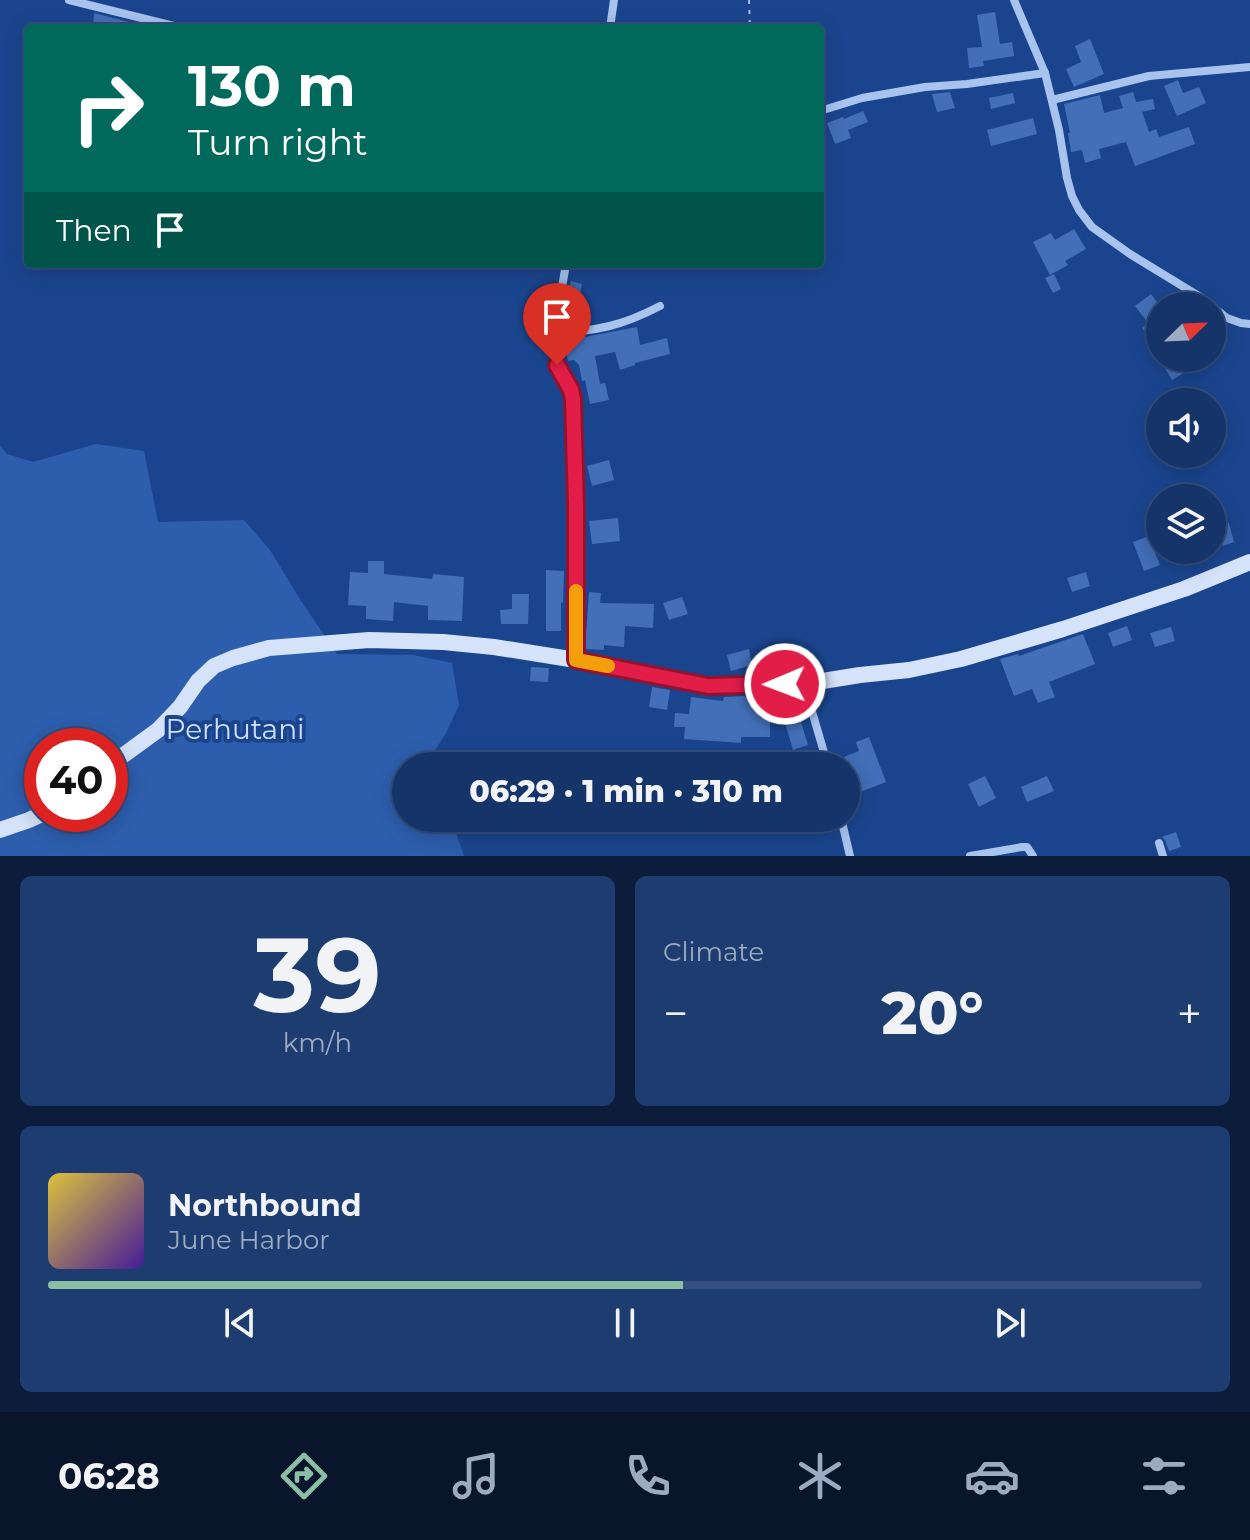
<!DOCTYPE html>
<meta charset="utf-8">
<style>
:root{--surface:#14346a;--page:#1d3c70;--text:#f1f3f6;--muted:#9daac1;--line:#334f7e;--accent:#8abfa5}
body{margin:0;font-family:Montserrat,sans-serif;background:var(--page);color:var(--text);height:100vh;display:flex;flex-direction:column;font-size:30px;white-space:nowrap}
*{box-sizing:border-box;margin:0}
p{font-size:26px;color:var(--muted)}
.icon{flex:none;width:44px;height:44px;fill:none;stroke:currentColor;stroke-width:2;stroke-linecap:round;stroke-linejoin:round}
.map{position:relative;height:856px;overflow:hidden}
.drawer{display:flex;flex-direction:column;gap:20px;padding:20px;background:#0b1d3a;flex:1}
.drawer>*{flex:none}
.top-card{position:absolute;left:24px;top:24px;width:800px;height:244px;border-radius:8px;box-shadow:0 4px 20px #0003,0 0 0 2px var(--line);background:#00695c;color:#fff;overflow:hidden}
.needle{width:52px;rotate:67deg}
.buttons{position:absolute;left:1146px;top:292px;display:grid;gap:16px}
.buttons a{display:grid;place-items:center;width:80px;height:80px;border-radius:50%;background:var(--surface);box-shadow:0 4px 20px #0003,0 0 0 2px var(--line);font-size:40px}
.speed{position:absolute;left:24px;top:728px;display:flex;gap:16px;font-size:40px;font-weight:700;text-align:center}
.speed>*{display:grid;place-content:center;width:104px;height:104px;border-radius:50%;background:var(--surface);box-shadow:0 4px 20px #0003,0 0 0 2px var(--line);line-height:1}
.speed .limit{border:12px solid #d22;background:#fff;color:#111}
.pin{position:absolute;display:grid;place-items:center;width:68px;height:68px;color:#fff;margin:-82px -34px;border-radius:50% 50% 50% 0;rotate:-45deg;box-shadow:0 0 8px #0007}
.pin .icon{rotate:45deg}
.me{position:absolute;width:88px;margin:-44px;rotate:269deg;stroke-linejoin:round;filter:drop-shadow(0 0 6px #0008)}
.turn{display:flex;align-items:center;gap:28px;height:168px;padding:0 32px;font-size:36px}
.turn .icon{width:104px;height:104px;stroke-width:2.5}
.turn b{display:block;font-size:56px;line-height:68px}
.then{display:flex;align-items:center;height:76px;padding:0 32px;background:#0003;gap:16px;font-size:30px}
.big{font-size:60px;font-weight:800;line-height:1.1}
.drawer .card{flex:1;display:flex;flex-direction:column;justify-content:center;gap:12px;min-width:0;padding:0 28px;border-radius:12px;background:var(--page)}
.drawer .dial{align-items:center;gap:0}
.dial b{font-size:104px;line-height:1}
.song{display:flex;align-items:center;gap:24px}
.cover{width:96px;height:96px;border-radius:12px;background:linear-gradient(135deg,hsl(50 70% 55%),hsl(260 70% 35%))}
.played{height:8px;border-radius:4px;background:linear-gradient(90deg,var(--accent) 55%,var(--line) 55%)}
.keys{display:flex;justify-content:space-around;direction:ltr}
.heat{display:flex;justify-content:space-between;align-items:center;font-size:44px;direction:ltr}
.drawer .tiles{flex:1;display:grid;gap:20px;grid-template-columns:1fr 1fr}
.card:last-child{grid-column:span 2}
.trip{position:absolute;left:392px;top:752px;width:468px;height:80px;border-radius:40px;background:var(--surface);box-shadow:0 4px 20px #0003,0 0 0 2px var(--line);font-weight:800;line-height:80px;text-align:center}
.menu{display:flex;height:128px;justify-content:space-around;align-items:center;background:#08152a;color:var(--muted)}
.menu .icon{width:56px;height:56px}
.menu .selected{color:var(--accent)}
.menu b{font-size:36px;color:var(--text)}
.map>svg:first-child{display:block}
.green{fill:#2d5ead;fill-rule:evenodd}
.building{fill:#426fb7}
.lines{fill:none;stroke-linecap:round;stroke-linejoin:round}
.path{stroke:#a7c3ee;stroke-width:2;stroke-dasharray:4 6;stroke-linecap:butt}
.street{stroke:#a7c3ee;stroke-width:8}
.secondary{stroke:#d4e2fa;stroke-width:16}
.route-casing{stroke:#92132f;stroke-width:20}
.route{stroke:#e11d48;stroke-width:14}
.slow{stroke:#f59e0b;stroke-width:14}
.labels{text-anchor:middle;stroke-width:8;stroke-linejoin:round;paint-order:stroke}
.park-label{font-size:28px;fill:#cddffa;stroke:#1a458e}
</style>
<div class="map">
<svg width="1250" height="856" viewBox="0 0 1250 856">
<rect width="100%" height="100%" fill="#1a458e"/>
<path class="green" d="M96,444L144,451L158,522L244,520L270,550L303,604L337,654L413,655L452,663L459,705L446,733L431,757L436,766H406V818H453L454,827L464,856H0V446L7,454L33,462ZM42,746H110V814H42Z"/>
<g class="building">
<polygon points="995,12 1000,44 1012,42 1014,56 983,61 984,66 969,68 967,48 982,47 977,15"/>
<polygon points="94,13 141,25 140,28 93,28"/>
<polygon points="1090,39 1104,74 1074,87 1066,69 1081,62 1075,46"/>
<polygon points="1178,80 1183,93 1199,87 1206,103 1177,116 1164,86"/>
<polygon points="950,92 955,108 937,112 932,94"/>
<polygon points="1133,92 1136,102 1153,99 1155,109 1142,112 1149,132 1156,129 1159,137 1189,127 1195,144 1135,166 1126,142 1099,149 1101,158 1085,163 1082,150 1071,152 1068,133 1070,133 1064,104 1100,95 1104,113 1123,108 1119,96"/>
<polygon points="1013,93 1015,103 991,109 989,98"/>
<polygon points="863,111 868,122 848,130 851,138 835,144 827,123 843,117 844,119"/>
<polygon points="1033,118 1037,134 991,146 987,130"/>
<polygon points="1074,229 1086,249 1065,261 1068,265 1050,275 1033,242 1051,233 1055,240"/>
<polygon points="1054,274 1061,289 1053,293 1045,278"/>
<polygon points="571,281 582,284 579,300 567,298"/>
<polygon points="1151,294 1160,306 1160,350 1142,328 1148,323 1135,306"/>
<polygon points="1212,315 1224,333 1212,340"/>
<polygon points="637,327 640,345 667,338 670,354 635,363 635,365 620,370 615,352 595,356 600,384 605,383 609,400 590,404 585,380 582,381 579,365 574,360 568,361 564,341"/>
<polygon points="1159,358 1180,358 1187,371 1172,380"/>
<polygon points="609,460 614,480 592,486 587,466"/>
<polygon points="618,518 620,541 592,544 589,521"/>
<polygon points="1229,523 1234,542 1223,546 1217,527"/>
<polygon points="1160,532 1160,551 1155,553 1160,565 1144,571 1133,542"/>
<polygon points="368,561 384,561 384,574 432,579 433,574 464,577 462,621 428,620 428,606 394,602 393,621 366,619 366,606 348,605 350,572 368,573"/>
<polygon points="546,570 564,571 563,603 561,602 561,631 546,631"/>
<polygon points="1086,572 1090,586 1072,592 1067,578"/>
<polygon points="589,592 601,593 600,603 654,604 653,628 625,626 624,647 604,645 604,650 585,649"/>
<polygon points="512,594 529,594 528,624 501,624 500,610 512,609"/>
<polygon points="682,597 688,614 669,620 663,603"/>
<polygon points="1127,626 1132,640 1113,647 1108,633"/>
<polygon points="1171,627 1175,641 1155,647 1150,633"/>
<polygon points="1083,634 1095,664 1049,682 1055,697 1038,703 1032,689 1014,696 1000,659 1018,654 1019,656"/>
<polygon points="749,649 752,665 731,671 727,655"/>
<polygon points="531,667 549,668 548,682 530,681"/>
<polygon points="652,687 670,690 667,710 649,707"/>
<polygon points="743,696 751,698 770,696 770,737 741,737 741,743 684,739 685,727 674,727 675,713 689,714 691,697 723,701 724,697"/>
<polygon points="796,705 808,745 793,750 781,709"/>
<polygon points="869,737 886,782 860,792 852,771 850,772 844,757 859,751 856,742"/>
<polygon points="985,776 996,798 979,807 968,784"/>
<polygon points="1047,776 1054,791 1027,802 1021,787"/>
<polygon points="1176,832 1181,847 1169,851 1165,840 1162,837"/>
</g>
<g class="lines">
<polyline class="path" points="749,0 750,28"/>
<g class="street">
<polyline points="69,0 182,28"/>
<polyline points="1014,0 1045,73 1059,130 1067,178 1072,196 1079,210 1092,227 1130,254 1202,298 1227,318 1241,323 1250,324"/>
<polyline points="610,28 614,0"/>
<polyline points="1052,100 1149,76 1250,67"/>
<polyline points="820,111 862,98 925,87 967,84 1045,73"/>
<polyline points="566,264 551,351 571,390 573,399 576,505 576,660"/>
<path d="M554,333C596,331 622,326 660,306"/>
<polyline points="804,684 828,766"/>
<polyline points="841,818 850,856"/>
<polyline points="1159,843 1163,856"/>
<polyline points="970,856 1022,847 1027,847 1033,856"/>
</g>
<g class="secondary">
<polyline points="110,765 158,730 180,707 198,681 214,666 233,658 269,648 369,640 443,642 494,647 576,660 708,686 804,684 860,675 909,670 961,659 1063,629 1184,589 1250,562"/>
<polyline points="0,830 29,820 42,814"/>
</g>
</g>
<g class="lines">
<defs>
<polyline id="route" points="557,365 571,390 573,399 576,505 576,660 708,686 785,684"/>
</defs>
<use href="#route" class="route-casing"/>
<use href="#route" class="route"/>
<polyline class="slow" points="576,591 576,660 608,666"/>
</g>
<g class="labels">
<g class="park-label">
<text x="235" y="739">Perhutani</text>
</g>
</g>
</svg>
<div class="buttons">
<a><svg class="needle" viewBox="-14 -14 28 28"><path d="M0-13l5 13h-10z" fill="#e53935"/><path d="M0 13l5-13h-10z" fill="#9daac1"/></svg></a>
<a><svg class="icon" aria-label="sound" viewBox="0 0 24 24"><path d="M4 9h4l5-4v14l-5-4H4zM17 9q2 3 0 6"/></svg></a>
<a><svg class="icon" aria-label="layers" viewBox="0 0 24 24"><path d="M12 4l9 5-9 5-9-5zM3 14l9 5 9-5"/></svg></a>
</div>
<div class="speed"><div class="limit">40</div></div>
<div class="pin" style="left:557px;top:365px;background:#d93025"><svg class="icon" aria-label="arrive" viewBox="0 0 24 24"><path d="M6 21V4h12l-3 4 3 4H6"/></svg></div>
<svg class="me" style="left:785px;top:684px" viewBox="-20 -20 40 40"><circle r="17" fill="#e11d48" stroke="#fff" stroke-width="3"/><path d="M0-11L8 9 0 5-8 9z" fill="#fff"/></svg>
<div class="trip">06:29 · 1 min · 310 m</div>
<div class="top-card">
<div class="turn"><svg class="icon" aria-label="right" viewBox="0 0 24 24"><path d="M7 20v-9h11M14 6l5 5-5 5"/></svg><div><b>130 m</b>Turn right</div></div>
<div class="then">Then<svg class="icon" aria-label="arrive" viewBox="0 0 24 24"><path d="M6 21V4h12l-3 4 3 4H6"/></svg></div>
</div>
</div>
<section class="drawer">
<div class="tiles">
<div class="card dial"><b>39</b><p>km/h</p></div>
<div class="card"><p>Climate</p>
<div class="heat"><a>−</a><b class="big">20°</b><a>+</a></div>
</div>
<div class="card">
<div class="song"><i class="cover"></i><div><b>Northbound</b><p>June Harbor</p></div></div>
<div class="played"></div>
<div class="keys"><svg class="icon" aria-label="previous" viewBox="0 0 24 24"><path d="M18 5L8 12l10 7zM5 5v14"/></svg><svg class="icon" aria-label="pause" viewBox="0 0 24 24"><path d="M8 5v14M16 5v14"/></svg><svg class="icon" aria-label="next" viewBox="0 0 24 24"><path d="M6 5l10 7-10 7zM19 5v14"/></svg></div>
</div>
</div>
</section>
<nav class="menu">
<b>06:28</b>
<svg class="icon selected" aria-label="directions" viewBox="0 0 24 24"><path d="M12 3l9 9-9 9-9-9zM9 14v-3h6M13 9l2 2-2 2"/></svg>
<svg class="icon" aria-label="music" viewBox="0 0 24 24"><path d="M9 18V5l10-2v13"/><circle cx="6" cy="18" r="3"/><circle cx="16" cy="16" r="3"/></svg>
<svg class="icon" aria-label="phone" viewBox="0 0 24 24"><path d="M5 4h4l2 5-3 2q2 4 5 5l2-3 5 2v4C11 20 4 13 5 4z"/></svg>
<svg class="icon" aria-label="climate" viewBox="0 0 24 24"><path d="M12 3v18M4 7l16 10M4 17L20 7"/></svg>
<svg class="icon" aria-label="car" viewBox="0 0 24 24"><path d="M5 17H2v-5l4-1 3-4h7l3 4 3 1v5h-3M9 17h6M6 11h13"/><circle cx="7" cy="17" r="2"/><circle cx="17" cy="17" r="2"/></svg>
<svg class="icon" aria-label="filters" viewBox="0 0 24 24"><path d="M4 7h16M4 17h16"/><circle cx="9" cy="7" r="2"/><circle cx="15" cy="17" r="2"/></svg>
</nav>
